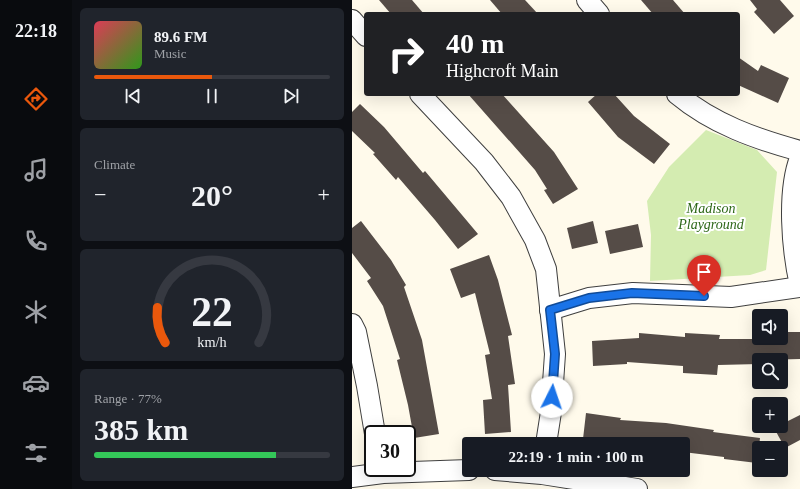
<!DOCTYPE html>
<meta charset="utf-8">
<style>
:root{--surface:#171b24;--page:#20242c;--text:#f1f3f6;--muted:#9ea1a6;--line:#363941;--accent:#ea580c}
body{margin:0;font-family:"Times New Roman",serif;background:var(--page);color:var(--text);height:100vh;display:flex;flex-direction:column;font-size:15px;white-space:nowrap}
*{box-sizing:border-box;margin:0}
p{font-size:13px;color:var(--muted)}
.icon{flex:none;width:22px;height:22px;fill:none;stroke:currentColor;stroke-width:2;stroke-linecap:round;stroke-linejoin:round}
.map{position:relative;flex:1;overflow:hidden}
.panel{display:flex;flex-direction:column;gap:8px;padding:8px;background:#0d0f14;width:280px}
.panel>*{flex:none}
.banner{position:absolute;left:12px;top:12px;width:376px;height:84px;border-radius:4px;box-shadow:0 4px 16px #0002;background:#202124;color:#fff;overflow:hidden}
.tools{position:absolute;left:400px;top:309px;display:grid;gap:8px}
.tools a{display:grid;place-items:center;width:36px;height:36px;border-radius:4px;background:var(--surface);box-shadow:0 4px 16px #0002;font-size:20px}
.speed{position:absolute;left:12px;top:425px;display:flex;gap:8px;font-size:20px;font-weight:700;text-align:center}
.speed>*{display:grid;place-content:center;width:52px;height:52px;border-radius:50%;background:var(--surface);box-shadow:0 4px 16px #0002;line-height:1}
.speed .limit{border:2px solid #111;border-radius:6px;background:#fff;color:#111}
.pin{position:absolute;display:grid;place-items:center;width:34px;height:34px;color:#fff;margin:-41px -17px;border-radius:50% 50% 50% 0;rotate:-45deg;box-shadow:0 0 4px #0007}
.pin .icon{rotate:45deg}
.me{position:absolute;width:44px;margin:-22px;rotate:4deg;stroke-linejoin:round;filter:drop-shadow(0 0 3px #0008)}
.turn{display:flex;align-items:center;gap:14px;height:84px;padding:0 16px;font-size:18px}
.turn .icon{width:52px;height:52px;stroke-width:2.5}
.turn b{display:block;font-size:28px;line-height:34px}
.big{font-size:30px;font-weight:600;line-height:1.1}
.panel .tile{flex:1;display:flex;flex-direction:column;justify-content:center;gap:6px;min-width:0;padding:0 14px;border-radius:6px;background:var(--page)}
.panel .dial{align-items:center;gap:0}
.dial svg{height:104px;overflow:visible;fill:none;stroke:var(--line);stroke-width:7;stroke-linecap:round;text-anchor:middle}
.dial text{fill:var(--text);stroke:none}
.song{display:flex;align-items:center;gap:12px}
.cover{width:48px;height:48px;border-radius:6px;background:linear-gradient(135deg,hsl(350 70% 55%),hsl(110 70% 35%))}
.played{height:4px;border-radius:2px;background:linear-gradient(90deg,var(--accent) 50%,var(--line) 50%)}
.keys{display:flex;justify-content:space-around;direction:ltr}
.heat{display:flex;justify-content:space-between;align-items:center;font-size:22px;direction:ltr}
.charge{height:6px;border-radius:3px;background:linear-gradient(90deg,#34c759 77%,var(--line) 0)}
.trip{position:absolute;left:110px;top:437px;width:228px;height:40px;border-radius:4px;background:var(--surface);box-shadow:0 4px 16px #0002;font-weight:600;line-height:40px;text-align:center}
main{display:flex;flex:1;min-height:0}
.menu{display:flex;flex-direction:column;width:72px;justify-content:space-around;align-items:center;background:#090b0e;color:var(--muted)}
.menu .icon{width:28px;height:28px}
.menu .on{color:var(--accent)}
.menu b{font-size:18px;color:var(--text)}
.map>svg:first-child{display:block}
.park{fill:#d4ecb1}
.building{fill:#554c47}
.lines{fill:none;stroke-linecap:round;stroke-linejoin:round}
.minor-casing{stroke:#3f3f3f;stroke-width:22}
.minor{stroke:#fff;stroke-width:20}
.route-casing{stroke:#114b97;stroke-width:10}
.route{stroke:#1a73e8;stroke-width:7}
.labels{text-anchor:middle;stroke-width:4;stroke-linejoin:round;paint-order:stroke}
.park-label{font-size:14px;font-style:italic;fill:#2e6818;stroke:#fff}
</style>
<main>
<nav class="menu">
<b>22:18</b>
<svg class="icon on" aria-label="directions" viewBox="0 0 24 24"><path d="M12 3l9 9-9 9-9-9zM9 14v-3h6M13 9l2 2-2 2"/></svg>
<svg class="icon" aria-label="music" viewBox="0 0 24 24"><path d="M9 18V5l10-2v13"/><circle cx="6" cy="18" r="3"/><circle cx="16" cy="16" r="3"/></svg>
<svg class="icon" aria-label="phone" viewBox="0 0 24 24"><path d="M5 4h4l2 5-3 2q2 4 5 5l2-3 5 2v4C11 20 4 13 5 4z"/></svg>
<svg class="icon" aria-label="climate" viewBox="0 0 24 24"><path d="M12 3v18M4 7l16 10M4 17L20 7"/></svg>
<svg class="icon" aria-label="car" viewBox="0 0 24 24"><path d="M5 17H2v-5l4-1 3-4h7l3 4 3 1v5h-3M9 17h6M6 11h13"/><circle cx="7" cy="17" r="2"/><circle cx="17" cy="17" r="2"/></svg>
<svg class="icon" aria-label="filters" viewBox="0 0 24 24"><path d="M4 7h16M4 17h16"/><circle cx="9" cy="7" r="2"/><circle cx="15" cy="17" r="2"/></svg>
</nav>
<section class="panel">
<div class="tile">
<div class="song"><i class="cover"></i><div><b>89.6 FM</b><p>Music</p></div></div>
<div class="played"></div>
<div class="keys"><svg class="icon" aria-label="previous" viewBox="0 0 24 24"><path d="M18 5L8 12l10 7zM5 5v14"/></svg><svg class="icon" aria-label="pause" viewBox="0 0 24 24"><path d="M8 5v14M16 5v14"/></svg><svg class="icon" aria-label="next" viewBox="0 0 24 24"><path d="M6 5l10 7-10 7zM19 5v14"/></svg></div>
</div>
<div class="tile"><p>Climate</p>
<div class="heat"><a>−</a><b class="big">20°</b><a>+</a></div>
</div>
<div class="tile dial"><svg viewBox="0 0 100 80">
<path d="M14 69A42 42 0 1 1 86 69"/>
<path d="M14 69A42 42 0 0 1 8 42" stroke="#ea580c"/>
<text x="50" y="56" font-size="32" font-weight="700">22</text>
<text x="50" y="72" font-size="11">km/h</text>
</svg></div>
<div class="tile"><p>Range · 77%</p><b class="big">385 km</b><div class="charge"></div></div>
</section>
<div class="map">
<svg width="448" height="489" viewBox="0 0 448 489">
<rect width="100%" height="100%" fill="#fffaeb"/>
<polygon class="park" points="354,130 405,150 425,172 414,270 398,275 298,281 299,235 295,201 317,167"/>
<g class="building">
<polygon points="27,0 60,0 72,14 39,14"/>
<polygon points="138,0 173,0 186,14 150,14"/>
<polygon points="289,0 321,0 333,14 301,14"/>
<polygon points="398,0 428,0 442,16 422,34 402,12 405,9"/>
<polygon points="386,57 406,71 409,65 437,78 426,103 386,85"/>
<polygon points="116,94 150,94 202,152 226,189 201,204 192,190 195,189 183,170"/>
<polygon points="245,94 262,94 282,116 318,144 302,164 266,137 236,102"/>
<polygon points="8,104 32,127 71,173 73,171 126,234 106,249 83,220 46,177 44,180 21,154 23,153 0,131 0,112"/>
<polygon points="9,221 39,260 54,285 52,287 70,340 87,434 62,438 56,405 45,360 48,359 31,306 15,281 19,278 0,253 0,228"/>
<polygon points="241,221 246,243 220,249 215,228"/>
<polygon points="286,224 291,247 258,254 253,231"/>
<polygon points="137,255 146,280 160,335 156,336 163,384 156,385 159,432 133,434 131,400 140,399 133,355 138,354 123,293 109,298 98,269"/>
<polygon points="429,332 448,332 448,359 407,360 407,364 366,365 365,375 331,373 331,366 275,362 275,364 241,366 240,341 287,338 287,333 333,337 333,333 368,335 367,339 425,339 429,338"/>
<polygon points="234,413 269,418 268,420 314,423 362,430 361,432 408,438 405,463 372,459 372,457 331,452 331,444 267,444 231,439"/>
<polygon points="448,415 448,440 433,448 422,428"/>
</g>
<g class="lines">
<defs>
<g id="minor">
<polyline points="235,0 247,14"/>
<polyline points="0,20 14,36"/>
<polyline points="68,94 132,162 159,197 183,240 194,269 203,354 199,412 194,444"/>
<path d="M325,94C361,124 404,139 448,151"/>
<path d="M448,158C435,192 440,250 448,285"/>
<polyline points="198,310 237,298 281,293 379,297 448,287"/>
<polyline points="0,324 4,332 15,386 23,434"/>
<polyline points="143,470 190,474 285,489"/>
<polyline points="0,477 31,473 117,470"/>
</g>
</defs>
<use href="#minor" class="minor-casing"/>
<use href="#minor" class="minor"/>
</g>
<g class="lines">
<defs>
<polyline id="route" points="200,397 203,354 198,310 237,298 280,293 352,296"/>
</defs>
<use href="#route" class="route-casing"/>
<use href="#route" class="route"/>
</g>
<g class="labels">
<g class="park-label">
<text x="359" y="213">Madison<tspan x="359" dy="16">Playground</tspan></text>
</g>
</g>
</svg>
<div class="tools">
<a><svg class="icon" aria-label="sound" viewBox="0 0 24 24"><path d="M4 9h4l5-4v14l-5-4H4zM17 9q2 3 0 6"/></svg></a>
<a><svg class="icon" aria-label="search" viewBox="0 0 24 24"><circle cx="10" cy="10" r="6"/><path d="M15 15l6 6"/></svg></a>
<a>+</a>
<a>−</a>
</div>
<div class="speed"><div class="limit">30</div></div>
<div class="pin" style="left:352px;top:296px;background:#d93025"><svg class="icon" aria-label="arrive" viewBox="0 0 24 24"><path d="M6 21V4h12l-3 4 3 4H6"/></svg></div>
<svg class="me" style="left:200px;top:397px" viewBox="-20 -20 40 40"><circle r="19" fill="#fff"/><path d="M0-13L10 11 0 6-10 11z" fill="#1a73e8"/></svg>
<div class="trip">22:19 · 1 min · 100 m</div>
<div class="banner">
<div class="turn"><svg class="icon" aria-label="right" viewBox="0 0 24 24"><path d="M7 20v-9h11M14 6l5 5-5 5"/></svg><div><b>40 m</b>Highcroft Main</div></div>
</div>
</div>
</main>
